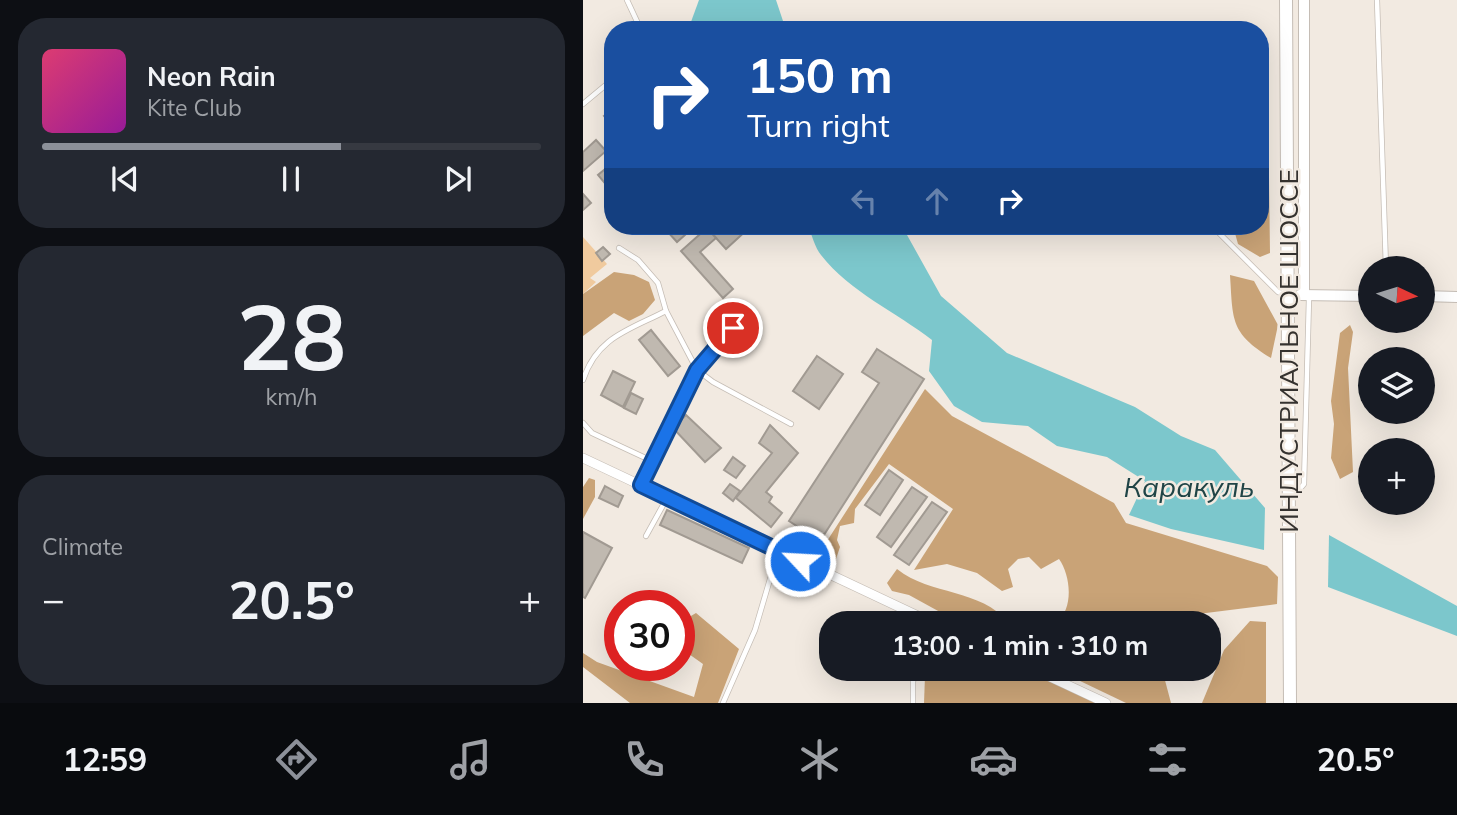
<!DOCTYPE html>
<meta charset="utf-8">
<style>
:root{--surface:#171b24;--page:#242831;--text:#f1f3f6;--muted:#9ea1a6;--line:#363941;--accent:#8c9099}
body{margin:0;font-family:Mulish,sans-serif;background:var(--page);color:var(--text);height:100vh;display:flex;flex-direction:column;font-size:26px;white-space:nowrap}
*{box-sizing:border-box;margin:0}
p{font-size:23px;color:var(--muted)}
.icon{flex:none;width:38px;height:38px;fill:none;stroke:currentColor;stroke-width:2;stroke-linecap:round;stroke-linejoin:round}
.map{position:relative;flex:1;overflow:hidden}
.drawer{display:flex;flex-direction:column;gap:18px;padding:18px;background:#0d0f14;width:583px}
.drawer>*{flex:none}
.guide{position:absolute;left:21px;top:21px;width:665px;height:214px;border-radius:28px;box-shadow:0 7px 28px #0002;background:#1a4fa0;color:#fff;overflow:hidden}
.needle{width:46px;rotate:94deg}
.tools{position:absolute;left:775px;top:256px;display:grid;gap:14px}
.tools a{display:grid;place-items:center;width:77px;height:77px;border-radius:50%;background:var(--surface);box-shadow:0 7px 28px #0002;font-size:35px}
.speed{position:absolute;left:21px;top:590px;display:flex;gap:14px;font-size:35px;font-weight:700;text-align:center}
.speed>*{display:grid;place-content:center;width:91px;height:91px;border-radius:50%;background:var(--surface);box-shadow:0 7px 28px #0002;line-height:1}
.speed .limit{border:10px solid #d22;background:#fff;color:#111}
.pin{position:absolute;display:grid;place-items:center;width:60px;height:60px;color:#fff;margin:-30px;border:4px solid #fff;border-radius:50%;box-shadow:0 2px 7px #0007}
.me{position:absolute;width:77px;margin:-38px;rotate:295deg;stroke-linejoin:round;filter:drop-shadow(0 0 5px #0008)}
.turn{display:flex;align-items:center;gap:24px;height:147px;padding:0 28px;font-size:32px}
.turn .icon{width:91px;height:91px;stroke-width:2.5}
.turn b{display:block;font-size:49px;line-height:60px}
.lanes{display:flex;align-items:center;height:66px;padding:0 28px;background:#0003;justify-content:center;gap:35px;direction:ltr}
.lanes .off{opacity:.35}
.big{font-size:52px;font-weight:700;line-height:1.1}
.drawer .tile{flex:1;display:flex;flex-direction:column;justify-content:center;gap:10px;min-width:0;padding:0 24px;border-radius:28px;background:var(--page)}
.drawer .dial{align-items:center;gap:0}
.dial b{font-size:91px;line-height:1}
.song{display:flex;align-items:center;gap:21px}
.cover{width:84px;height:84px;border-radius:10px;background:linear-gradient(135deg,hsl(340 70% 55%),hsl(300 70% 35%))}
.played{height:7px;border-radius:4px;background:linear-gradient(90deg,var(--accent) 60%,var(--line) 60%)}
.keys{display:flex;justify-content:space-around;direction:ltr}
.heat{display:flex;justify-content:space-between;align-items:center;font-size:38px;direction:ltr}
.trip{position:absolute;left:236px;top:611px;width:402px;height:70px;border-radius:28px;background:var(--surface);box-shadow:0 7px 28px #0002;font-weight:700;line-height:70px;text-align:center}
.menu{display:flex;height:112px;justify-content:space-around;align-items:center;background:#090b0e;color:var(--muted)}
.menu .icon{width:49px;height:49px}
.menu .selected{color:var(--accent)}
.menu b{font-size:32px;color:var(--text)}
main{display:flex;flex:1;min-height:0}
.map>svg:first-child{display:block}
.green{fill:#f0ca9e}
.forest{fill:#c9a377}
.water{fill:#7cc7cc}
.building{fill:#c0b9b0;stroke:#a19a92;stroke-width:2}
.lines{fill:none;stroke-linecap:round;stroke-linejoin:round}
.service-casing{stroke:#c5bdb5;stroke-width:6}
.minor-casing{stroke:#c5bdb5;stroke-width:10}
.tertiary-casing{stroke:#c5bdb5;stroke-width:12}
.secondary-casing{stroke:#c5bdb5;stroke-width:14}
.service{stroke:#fff;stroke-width:4.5}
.minor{stroke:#fff;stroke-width:9}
.tertiary{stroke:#fff;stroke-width:10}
.secondary{stroke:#fff;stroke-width:12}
.route-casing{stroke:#114b97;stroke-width:18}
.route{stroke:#1a73e8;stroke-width:12}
.labels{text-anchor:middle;stroke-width:5;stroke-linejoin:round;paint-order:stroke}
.street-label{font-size:26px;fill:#35322f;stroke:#f2eae1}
.water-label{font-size:28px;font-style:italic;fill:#204446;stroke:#f2eae1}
</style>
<main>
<section class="drawer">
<div class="tile">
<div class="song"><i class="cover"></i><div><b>Neon Rain</b><p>Kite Club</p></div></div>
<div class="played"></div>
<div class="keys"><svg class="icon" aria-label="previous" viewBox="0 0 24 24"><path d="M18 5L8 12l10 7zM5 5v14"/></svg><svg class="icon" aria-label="pause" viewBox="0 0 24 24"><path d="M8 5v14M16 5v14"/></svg><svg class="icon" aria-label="next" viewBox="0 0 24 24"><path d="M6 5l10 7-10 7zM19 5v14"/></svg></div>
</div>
<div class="tile dial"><b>28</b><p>km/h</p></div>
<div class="tile"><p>Climate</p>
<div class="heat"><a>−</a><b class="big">20.5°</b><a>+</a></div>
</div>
</section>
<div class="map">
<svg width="875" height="703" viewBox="0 0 875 703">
<rect width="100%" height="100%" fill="#f2eae1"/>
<polygon class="green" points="0,237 24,264 7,278 13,282 0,294"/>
<g class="forest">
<polygon points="677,173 686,177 687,253 677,257 655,244 650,226 677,226"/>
<polygon points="31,272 51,275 66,282 72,300 60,314 46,321 31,313 0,336 0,294"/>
<path d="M647,275L671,281L695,325L688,358C647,333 650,320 647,275Z"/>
<polygon points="767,325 770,332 765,368 770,472 757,479 748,458 751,424 748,401 757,333"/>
<path d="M342,389L369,416L531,503L543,523L684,566L695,577L694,604L591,617L571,623H473C491,609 488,576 476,559L458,569L446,557L435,559L425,569L430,587L419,591L394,573L364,564L331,570L370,509L306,464L272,509L271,523L257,526L254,540L257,547L251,565L235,555Z"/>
<polygon points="6,478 12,480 12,497 0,519 0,487"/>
<path d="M314,569C348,596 397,588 426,623H377L326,595L309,591L304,583Z"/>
<polygon points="113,613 156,649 135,703 47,703 0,667 0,653 14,662 111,697 120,664 96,647 96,623"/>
<polygon points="667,621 683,622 683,703 619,703 641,650"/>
<polygon points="347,668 447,669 517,703 341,703 342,676"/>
<polygon points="472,669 579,669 588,703 543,703"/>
</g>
<g class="water">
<polygon points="116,0 193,0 203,30 105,30"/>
<path d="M225,226H319L358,296L424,353L552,407L598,436L632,450L682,508L681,550L588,529L546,515L562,481L524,457L474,446L445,426L399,422L371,406L346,371L349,340C313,312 267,292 238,255C232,248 229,235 225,226Z"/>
<polygon points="746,535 874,606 874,636 745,587"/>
</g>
<g class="building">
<polygon points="30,109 30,127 21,116"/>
<polygon points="13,140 23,151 0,171 0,152"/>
<polygon points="27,165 30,167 30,193 15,175"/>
<polygon points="0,194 8,203 0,210"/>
<polygon points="89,226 112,226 94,242 84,231"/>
<polygon points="127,226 164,226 166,228 143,249 124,228"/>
<polygon points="124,228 133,238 117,252 150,289 140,298 98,251"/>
<polygon points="20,247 27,254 19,261 13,253"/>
<polygon points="68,330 97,366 85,376 56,340"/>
<polygon points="294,349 341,379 237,541 206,521 296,383 279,372"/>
<polygon points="234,356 260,374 236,409 210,391"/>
<polygon points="30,371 52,382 40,407 18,395"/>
<polygon points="48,393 60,399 53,414 41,408"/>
<polygon points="103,415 138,448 122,462 90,428"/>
<polygon points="187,425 215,453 183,492 189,497 186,502 199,513 188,527 153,498 189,453 176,443"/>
<polygon points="150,457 162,466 153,478 141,470"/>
<polygon points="306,470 320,480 297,515 282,505"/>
<polygon points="147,484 157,491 150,501 140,493"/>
<polygon points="22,486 40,496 35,507 16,498"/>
<polygon points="329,487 344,497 308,547 294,537"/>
<polygon points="349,502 364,512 326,565 311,555"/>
<polygon points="84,510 166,548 159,563 77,525"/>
<polygon points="0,532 29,548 2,598 0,597"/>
<polygon points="205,568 219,574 210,593 196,587"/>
</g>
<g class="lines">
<defs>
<g id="service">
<polyline points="44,0 58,30"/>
<polyline points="794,0 803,268"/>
<polyline points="0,104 30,79"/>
<polyline points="629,226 695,292 702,294"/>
<polyline points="36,248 55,260 75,283 83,311 114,370 130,382 208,424"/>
<path d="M0,380C14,337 46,330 83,311"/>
<polyline points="0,423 9,433 69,461"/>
<polyline points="58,484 114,370 151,328"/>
<polyline points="709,498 721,484 726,298"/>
<polyline points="63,536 84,498"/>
<polyline points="140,703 172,630 195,552"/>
<polyline points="330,703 330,681 337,668"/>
</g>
<g id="minor">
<polyline points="0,458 350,623"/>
<polyline points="448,668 523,703"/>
</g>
<g id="tertiary">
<polyline points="721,0 721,295"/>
<polyline points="717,295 788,296"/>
<polyline points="840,296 875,297"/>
</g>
<polyline id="secondary" points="703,0 707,703"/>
</defs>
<use href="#service" class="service-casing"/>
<use href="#minor" class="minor-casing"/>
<use href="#tertiary" class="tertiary-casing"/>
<use href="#secondary" class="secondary-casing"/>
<use href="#service" class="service"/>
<use href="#minor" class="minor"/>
<use href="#tertiary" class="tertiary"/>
<use href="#secondary" class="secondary"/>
</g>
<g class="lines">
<defs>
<polyline id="route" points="150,328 114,370 58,485 217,561"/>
</defs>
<use href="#route" class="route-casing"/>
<use href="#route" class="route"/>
</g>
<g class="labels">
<g class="street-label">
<text transform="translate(706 351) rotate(-90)" y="9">ИНДУСТРИАЛЬНОЕ ШОССЕ</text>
</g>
<g class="water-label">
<text x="606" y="497">Каракуль</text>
</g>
</g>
</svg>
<div class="tools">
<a><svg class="needle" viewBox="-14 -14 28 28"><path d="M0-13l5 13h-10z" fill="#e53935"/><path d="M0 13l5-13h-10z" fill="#9ea1a6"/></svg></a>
<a><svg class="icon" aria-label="layers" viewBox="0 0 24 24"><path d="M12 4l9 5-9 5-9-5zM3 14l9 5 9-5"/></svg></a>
<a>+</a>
</div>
<div class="speed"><div class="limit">30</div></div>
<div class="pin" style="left:150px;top:328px;background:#d93025"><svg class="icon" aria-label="arrive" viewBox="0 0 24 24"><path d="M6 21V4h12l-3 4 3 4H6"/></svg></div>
<svg class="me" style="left:217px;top:561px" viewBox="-20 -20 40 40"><circle r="17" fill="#1a73e8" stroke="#fff" stroke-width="3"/><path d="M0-11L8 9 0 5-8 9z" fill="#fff"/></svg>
<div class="trip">13:00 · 1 min · 310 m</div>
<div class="guide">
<div class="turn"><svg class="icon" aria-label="right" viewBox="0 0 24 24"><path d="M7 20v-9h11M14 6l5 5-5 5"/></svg><div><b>150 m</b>Turn right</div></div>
<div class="lanes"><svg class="icon off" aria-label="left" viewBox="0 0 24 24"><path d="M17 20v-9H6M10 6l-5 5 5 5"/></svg><svg class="icon off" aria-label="ahead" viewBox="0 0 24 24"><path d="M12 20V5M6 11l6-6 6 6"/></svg><svg class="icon" aria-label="right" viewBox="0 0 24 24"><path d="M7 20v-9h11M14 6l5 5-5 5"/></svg></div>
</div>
</div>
</main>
<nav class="menu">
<b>12:59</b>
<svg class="icon selected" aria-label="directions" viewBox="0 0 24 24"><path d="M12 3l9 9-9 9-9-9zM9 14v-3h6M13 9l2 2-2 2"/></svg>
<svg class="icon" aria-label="music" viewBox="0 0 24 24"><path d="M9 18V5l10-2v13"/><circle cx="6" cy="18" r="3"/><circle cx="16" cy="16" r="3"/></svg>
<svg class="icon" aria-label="phone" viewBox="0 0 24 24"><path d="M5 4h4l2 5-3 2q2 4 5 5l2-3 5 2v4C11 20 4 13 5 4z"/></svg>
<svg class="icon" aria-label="climate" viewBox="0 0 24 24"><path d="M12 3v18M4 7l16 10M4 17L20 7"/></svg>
<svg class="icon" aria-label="car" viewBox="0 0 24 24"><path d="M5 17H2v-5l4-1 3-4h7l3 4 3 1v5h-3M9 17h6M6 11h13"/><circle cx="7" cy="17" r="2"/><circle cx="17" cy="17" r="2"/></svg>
<svg class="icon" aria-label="filters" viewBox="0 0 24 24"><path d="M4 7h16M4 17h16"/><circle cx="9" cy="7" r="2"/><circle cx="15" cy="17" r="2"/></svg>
<b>20.5°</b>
</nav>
